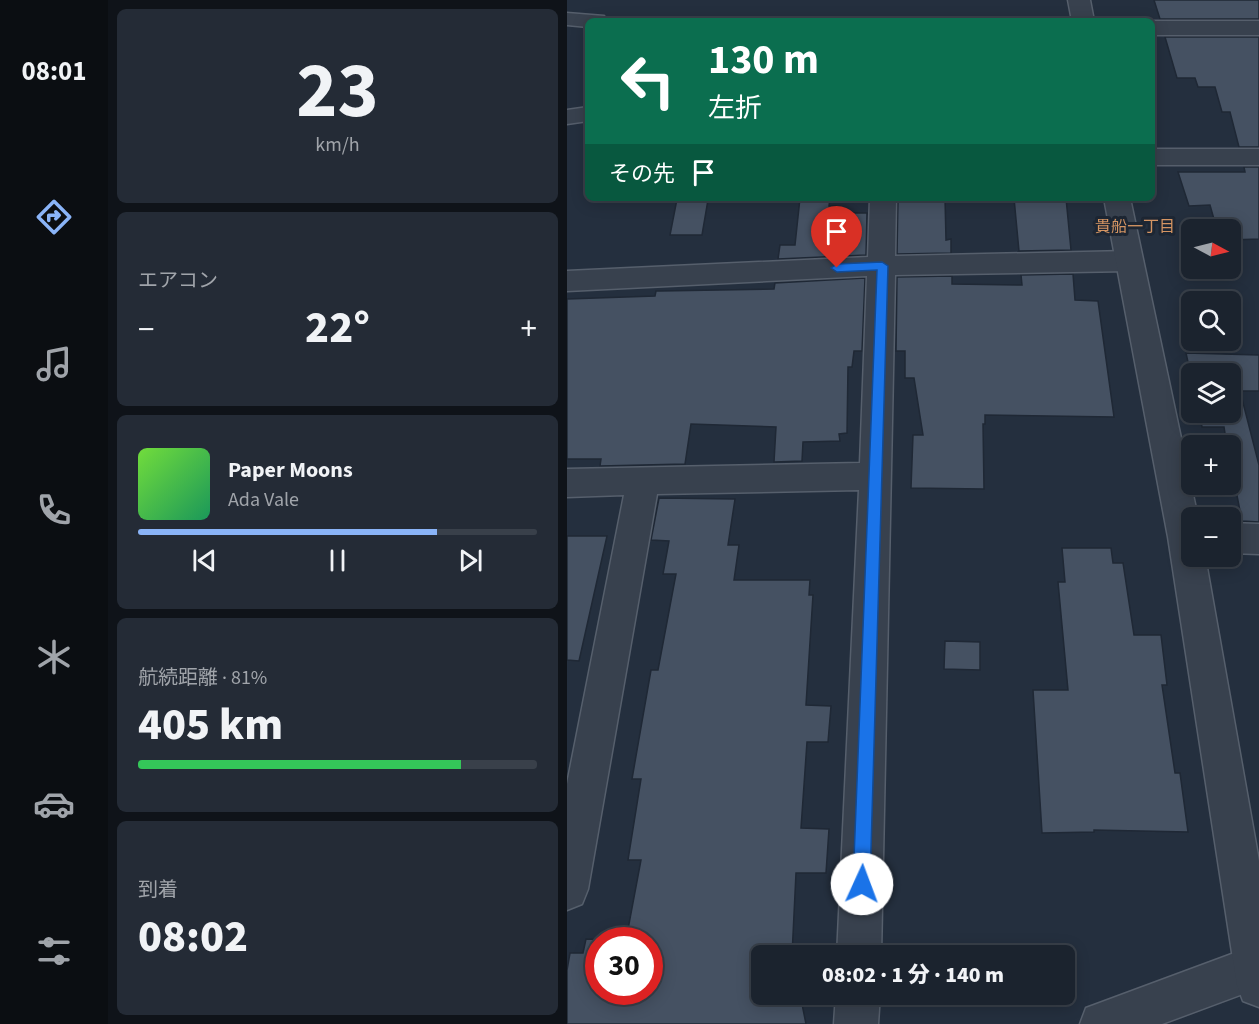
<!DOCTYPE html>
<html lang="ja">
<meta charset="utf-8">
<style>
:root{--surface:#1b232e;--page:#242b36;--text:#f1f3f6;--muted:#a0a4aa;--line:#39404a;--accent:#8ab4f8}
body{margin:0;font-family:"Source Sans 3","Noto Sans JP",sans-serif;background:var(--page);color:var(--text);height:100vh;display:flex;flex-direction:column;font-size:22px;white-space:nowrap}
*{box-sizing:border-box;margin:0}
p{font-size:20px;color:var(--muted)}
.icon{flex:none;width:33px;height:33px;fill:none;stroke:currentColor;stroke-width:2;stroke-linecap:round;stroke-linejoin:round}
.map{position:relative;flex:1;overflow:hidden}
.details{display:flex;flex-direction:column;gap:9px;padding:9px;background:#0f1319;width:459px}
.details>*{flex:none}
.guide{position:absolute;left:18px;top:18px;width:570px;height:183px;border-radius:9px;box-shadow:0 3px 15px #0003,0 0 0 2px var(--line);background:#0b6e4f;color:#fff;overflow:hidden}
.needle{width:39px;rotate:97deg}
.buttons{position:absolute;left:614px;top:219px;display:grid;gap:12px}
.buttons a{display:grid;place-items:center;width:60px;height:60px;border-radius:9px;background:var(--surface);box-shadow:0 3px 15px #0003,0 0 0 2px var(--line);font-size:30px}
.speed{position:absolute;left:18px;top:927px;display:flex;gap:12px;font-size:30px;font-weight:700;text-align:center}
.speed>*{display:grid;place-content:center;width:78px;height:78px;border-radius:50%;background:var(--surface);box-shadow:0 3px 15px #0003,0 0 0 2px var(--line);line-height:1}
.speed .limit{border:9px solid #d22;background:#fff;color:#111}
.pin{position:absolute;display:grid;place-items:center;width:51px;height:51px;color:#fff;margin:-62px -26px;border-radius:50% 50% 50% 0;rotate:-45deg;box-shadow:0 0 6px #0007}
.pin .icon{rotate:45deg}
.me{position:absolute;width:66px;margin:-33px;rotate:2deg;stroke-linejoin:round;filter:drop-shadow(0 0 4px #0008)}
.turn{display:flex;align-items:center;gap:21px;height:126px;padding:0 24px;font-size:27px}
.turn .icon{width:78px;height:78px;stroke-width:2.5}
.turn b{display:block;font-size:42px;line-height:51px}
.then{display:flex;align-items:center;height:57px;padding:0 24px;background:#0003;gap:12px;font-size:22px}
.big{font-size:45px;font-weight:800;line-height:1.1}
.details .widget{flex:1;display:flex;flex-direction:column;justify-content:center;gap:9px;min-width:0;padding:0 21px;border-radius:9px;background:var(--page)}
.details .dial{align-items:center;gap:0}
.dial b{font-size:78px;line-height:1}
.song{display:flex;align-items:center;gap:18px}
.cover{width:72px;height:72px;border-radius:9px;background:linear-gradient(135deg,hsl(100 70% 55%),hsl(150 70% 35%))}
.played{height:6px;border-radius:3px;background:linear-gradient(90deg,var(--accent) 75%,var(--line) 75%)}
.keys{display:flex;justify-content:space-around;direction:ltr}
.heat{display:flex;justify-content:space-between;align-items:center;font-size:33px;direction:ltr}
.charge{height:9px;border-radius:4px;background:linear-gradient(90deg,#34c759 81%,var(--line) 0)}
.trip{position:absolute;left:184px;top:945px;width:324px;height:60px;border-radius:9px;background:var(--surface);box-shadow:0 3px 15px #0003,0 0 0 2px var(--line);font-weight:800;line-height:60px;text-align:center}
main{display:flex;flex:1;min-height:0}
.tabs{display:flex;flex-direction:column;width:108px;justify-content:space-around;align-items:center;background:#0b0e12;color:var(--muted)}
.tabs .icon{width:42px;height:42px}
.tabs .selected{color:var(--accent)}
.tabs b{font-size:27px;color:var(--text)}
.map>svg:first-child{display:block}
.building{fill:#455162;stroke:#1f2835;stroke-width:1.5;fill-rule:evenodd}
.lines{fill:none;stroke-linecap:round;stroke-linejoin:round}
.minor-casing{stroke:#565f6c;stroke-width:3}
.tertiary-casing{stroke:#565f6c;stroke-width:3}
.minor{fill:#38414e;fill-rule:evenodd}
.tertiary{fill:#38414e;fill-rule:evenodd}
.route{fill:#1a73e8;stroke:#114b97;stroke-width:1.5}
.labels{text-anchor:middle;stroke-width:6;stroke-linejoin:round;paint-order:stroke}
.far-neighbourhood-label{font-size:16px;fill:#d59563;stroke:#1d2633}
</style>
<main>
<nav class="tabs">
<b>08:01</b>
<svg class="icon selected" aria-label="directions" viewBox="0 0 24 24"><path d="M12 3l9 9-9 9-9-9zM9 14v-3h6M13 9l2 2-2 2"/></svg>
<svg class="icon" aria-label="music" viewBox="0 0 24 24"><path d="M9 18V5l10-2v13"/><circle cx="6" cy="18" r="3"/><circle cx="16" cy="16" r="3"/></svg>
<svg class="icon" aria-label="phone" viewBox="0 0 24 24"><path d="M5 4h4l2 5-3 2q2 4 5 5l2-3 5 2v4C11 20 4 13 5 4z"/></svg>
<svg class="icon" aria-label="climate" viewBox="0 0 24 24"><path d="M12 3v18M4 7l16 10M4 17L20 7"/></svg>
<svg class="icon" aria-label="car" viewBox="0 0 24 24"><path d="M5 17H2v-5l4-1 3-4h7l3 4 3 1v5h-3M9 17h6M6 11h13"/><circle cx="7" cy="17" r="2"/><circle cx="17" cy="17" r="2"/></svg>
<svg class="icon" aria-label="filters" viewBox="0 0 24 24"><path d="M4 7h16M4 17h16"/><circle cx="9" cy="7" r="2"/><circle cx="15" cy="17" r="2"/></svg>
</nav>
<section class="details">
<div class="widget dial"><b>23</b><p>km/h</p></div>
<div class="widget"><p>エアコン</p>
<div class="heat"><a>−</a><b class="big">22°</b><a>+</a></div>
</div>
<div class="widget">
<div class="song"><i class="cover"></i><div><b>Paper Moons</b><p>Ada Vale</p></div></div>
<div class="played"></div>
<div class="keys"><svg class="icon" aria-label="previous" viewBox="0 0 24 24"><path d="M18 5L8 12l10 7zM5 5v14"/></svg><svg class="icon" aria-label="pause" viewBox="0 0 24 24"><path d="M8 5v14M16 5v14"/></svg><svg class="icon" aria-label="next" viewBox="0 0 24 24"><path d="M6 5l10 7-10 7zM19 5v14"/></svg></div>
</div>
<div class="widget"><p>航続距離 · 81%</p><b class="big">405 km</b><div class="charge"></div></div>
<div class="widget"><p>到着</p><b class="big">08:02</b></div>
</section>
<div class="map">
<svg width="692" height="1024" viewBox="0 0 692 1024">
<rect width="100%" height="100%" fill="#242f3e"/>
<g class="building">
<polygon points="587,0 692,0 692,19 593,19"/>
<polygon points="598,37 692,37 692,147 672,147 663,112 655,112 648,87 631,87 628,78 610,78"/>
<polygon points="677,167 692,167 692,239 663,240 663,230 650,230 643,205 622,206 611,172 678,172"/>
<polygon points="233,198 263,198 262,206 269,206 268,213 300,213 299,255 211,259 213,245 228,245"/>
<polygon points="331,198 378,198 379,240 384,239 384,253 330,254"/>
<polygon points="447,198 499,198 504,250 452,251"/>
<polygon points="110,199 141,200 135,235 103,235"/>
<polygon points="506,274 508,300 531,301 547,417 418,415 418,424 416,424 417,489 344,488 346,435 356,435 347,378 338,378 338,351 329,351 330,277 385,276 385,284 455,285 454,275"/>
<polygon points="298,278 295,351 287,351 285,367 281,367 280,433 272,434 273,441 236,442 235,461 207,462 209,427 124,424 118,464 33,466 34,459 0,459 0,299 88,296 89,291 93,291 207,289 208,283"/>
<polygon points="619,353 692,355 692,391 673,391 692,465 692,522 675,521 663,460 663,446 660,446 657,427 635,427 632,412 663,412 663,374 624,374 624,376"/>
<path d="M92,498L168,499L161,545H172L167,580H243L242,595H246L239,705L264,706L261,742H240L234,828L262,829L259,873H229L225,956H195V994H233L239,1024H0V970L3,953H16L19,939L59,940L74,860H61L74,779H65L84,670H91L109,574H96L102,541L84,540ZM32,940H82V992H32Z"/>
<polygon points="0,536 40,536 12,661 0,660"/>
<polygon points="495,548 544,548 546,563 556,563 567,635 594,635 600,685 595,685 608,773 613,773 621,832 527,830 527,832 475,833 466,690 501,690 491,582 498,582"/>
<polygon points="378,641 413,642 413,670 377,669"/>
</g>
<g class="lines">
<defs>
<g id="minor">
<polygon points="0,13 37,16 40,21 21,21 21,27 0,25"/>
<rect x="585" y="21" width="107" height="14"/>
<polygon points="21,107 21,121 0,124 0,110"/>
<rect x="585" y="149" width="107" height="16"/>
<polygon points="303,198 329,198 328,256 562,251 572,254 576,261 572,268 562,271 328,275 314,956 270,956 292,490 90,494 21,889 15,904 0,910 0,784 57,495 0,497 0,469 293,463 300,276 0,291 0,271 301,257"/>
<polygon points="663,523 692,524 692,554 663,553"/>
<polygon points="689,945 692,946 692,988 595,1024 513,1024 519,1008"/>
<polygon points="269,994 313,994 311,1024 267,1024"/>
</g>
<g id="tertiary">
<polygon points="501,0 523,0 527,21 505,21"/>
<polygon points="537,198 563,198 631,518 624,518 624,556 638,556 692,861 692,1007 676,1001 670,985 601,537"/>
</g>
</defs>
<use href="#minor" class="minor-casing"/>
<use href="#tertiary" class="tertiary-casing"/>
<use href="#minor" class="minor"/>
<use href="#tertiary" class="tertiary"/>
</g>
<polygon class="route" points="315,262 321,266 303,884 301,890 295,892 289,890 286,884 310,270 270,272 264,268 270,264"/>
<g class="labels">
<g class="far-neighbourhood-label">
<text x="568" y="232">貴船一丁目</text>
</g>
</g>
</svg>
<div class="buttons">
<a><svg class="needle" viewBox="-14 -14 28 28"><path d="M0-13l5 13h-10z" fill="#e53935"/><path d="M0 13l5-13h-10z" fill="#a0a4aa"/></svg></a>
<a><svg class="icon" aria-label="search" viewBox="0 0 24 24"><circle cx="10" cy="10" r="6"/><path d="M15 15l6 6"/></svg></a>
<a><svg class="icon" aria-label="layers" viewBox="0 0 24 24"><path d="M12 4l9 5-9 5-9-5zM3 14l9 5 9-5"/></svg></a>
<a>+</a>
<a>−</a>
</div>
<div class="speed"><div class="limit">30</div></div>
<div class="pin" style="left:270px;top:268px;background:#d93025"><svg class="icon" aria-label="arrive" viewBox="0 0 24 24"><path d="M6 21V4h12l-3 4 3 4H6"/></svg></div>
<svg class="me" style="left:295px;top:884px" viewBox="-20 -20 40 40"><circle r="19" fill="#fff"/><path d="M0-13L10 11 0 6-10 11z" fill="#1a73e8"/></svg>
<div class="trip">08:02 · 1 分 · 140 m</div>
<div class="guide">
<div class="turn"><svg class="icon" aria-label="left" viewBox="0 0 24 24"><path d="M17 20v-9H6M10 6l-5 5 5 5"/></svg><div><b>130 m</b>左折</div></div>
<div class="then">その先<svg class="icon" aria-label="arrive" viewBox="0 0 24 24"><path d="M6 21V4h12l-3 4 3 4H6"/></svg></div>
</div>
</div>
</main>
